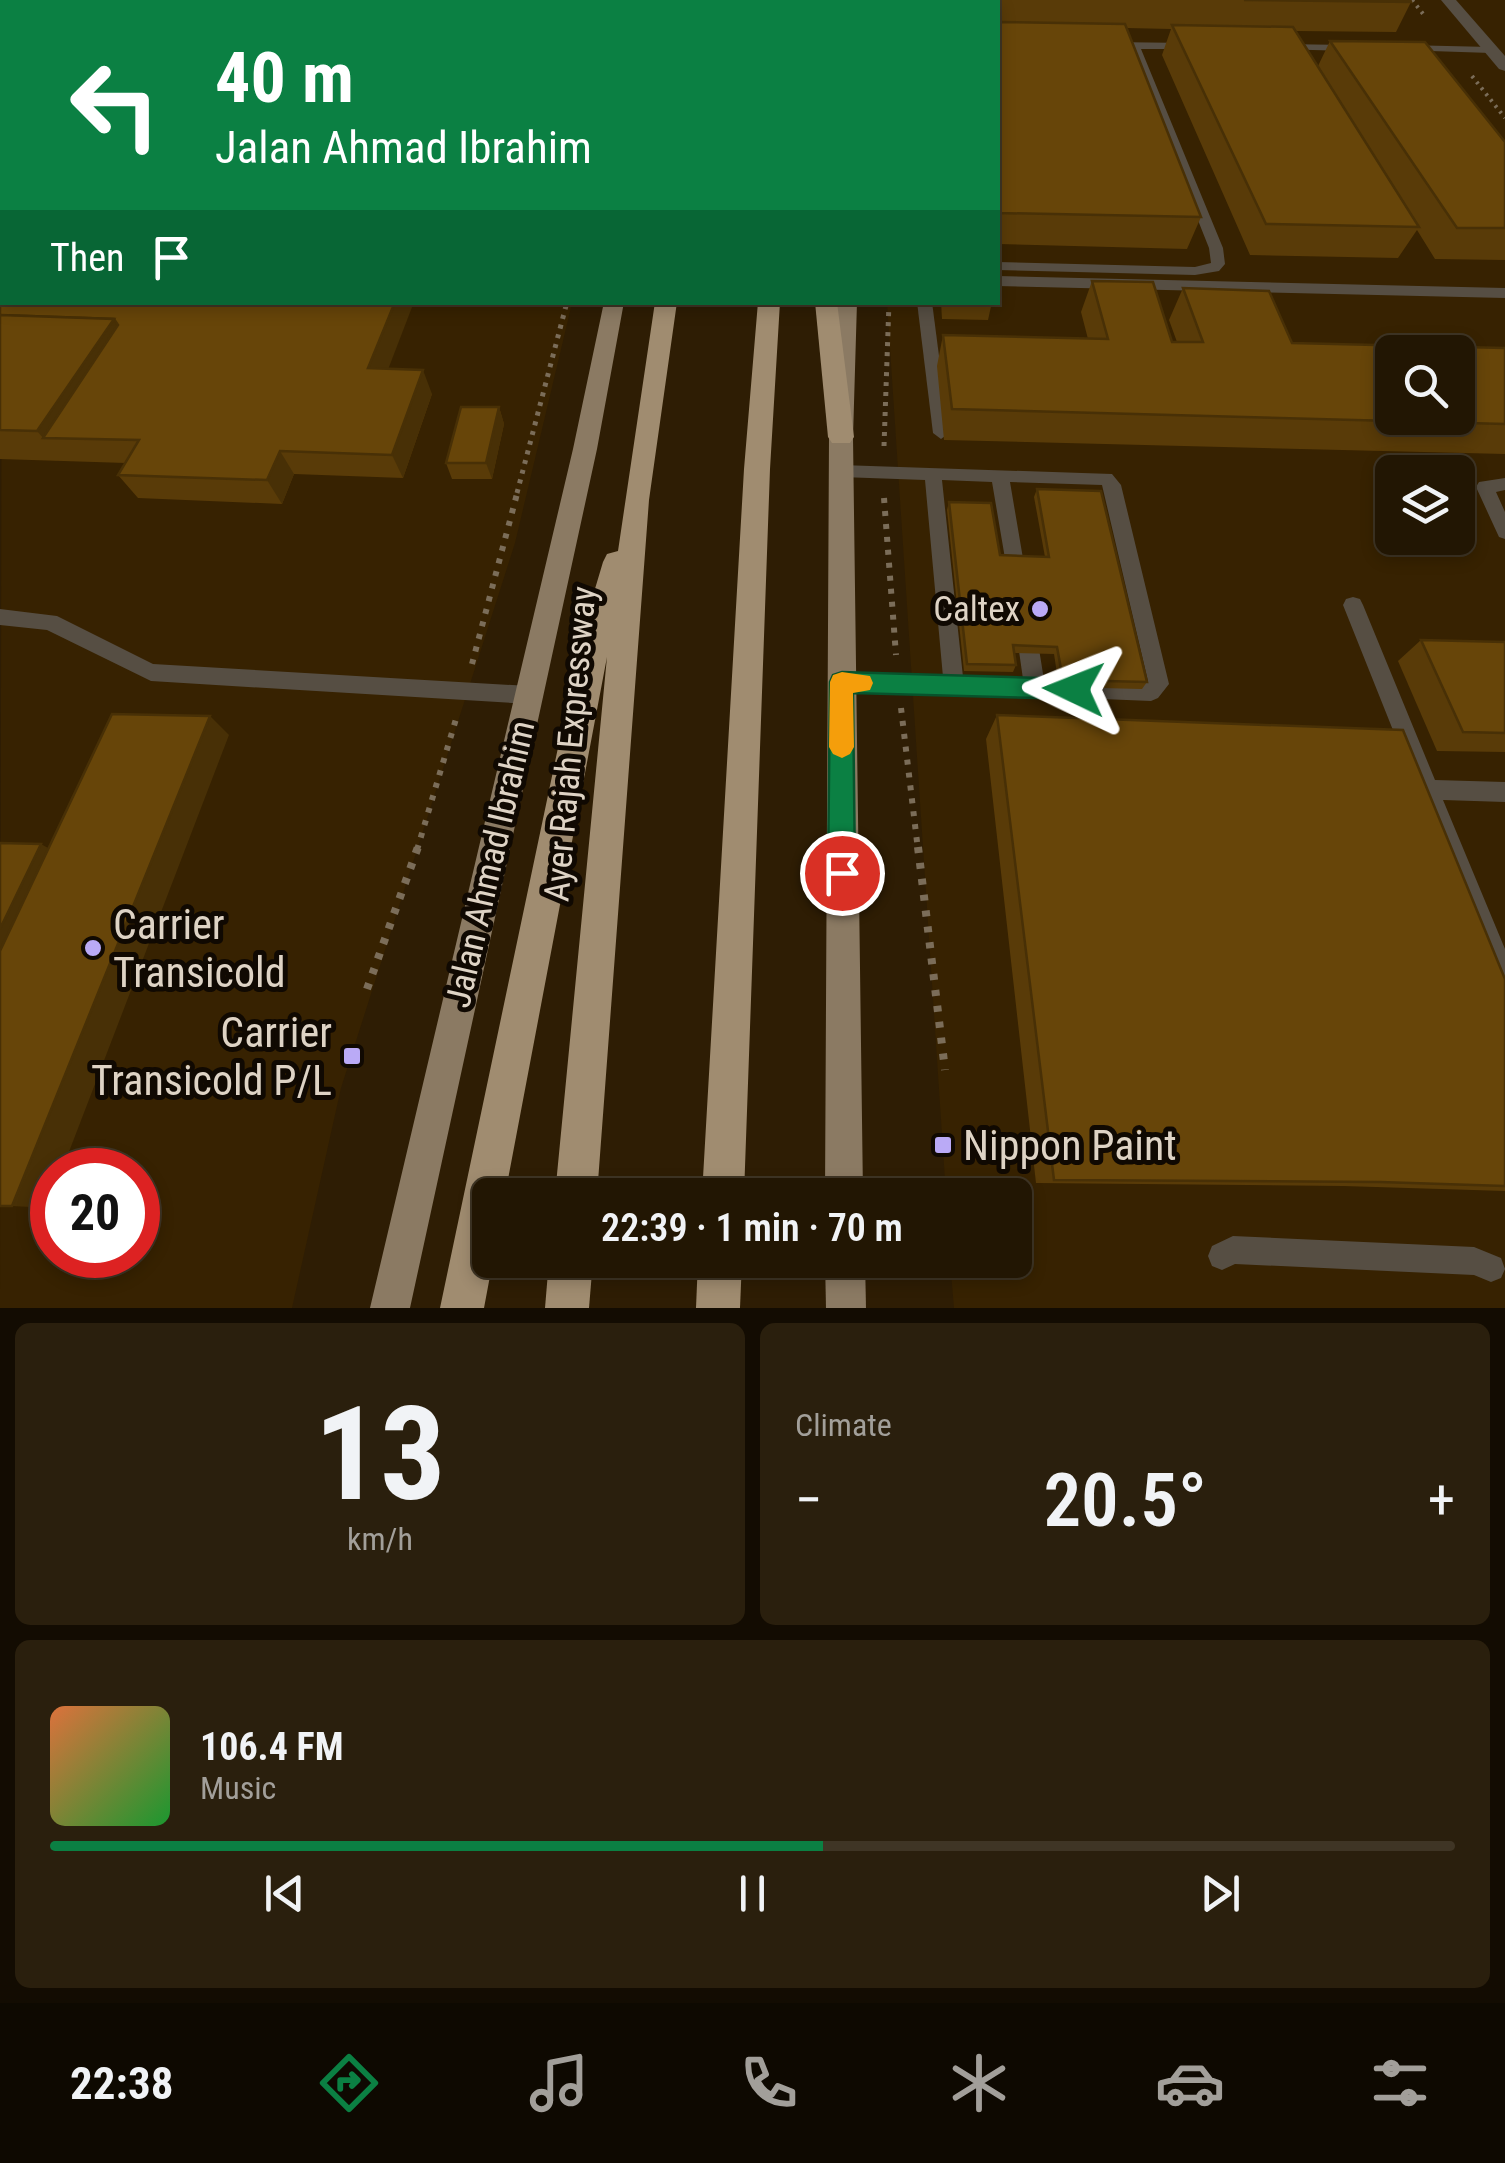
<!DOCTYPE html>
<meta charset="utf-8">
<style>
:root{--surface:#221603;--page:#2a1f0d;--text:#f1f3f6;--muted:#a29f9a;--line:#3f3525;--accent:#0b8043}
body{margin:0;font-family:"Roboto Condensed",sans-serif;background:var(--page);color:var(--text);height:100vh;display:flex;flex-direction:column;font-size:38px;white-space:nowrap}
*{box-sizing:border-box;margin:0}
p{font-size:32px;color:var(--muted)}
.icon{flex:none;width:55px;height:55px;fill:none;stroke:currentColor;stroke-width:2;stroke-linecap:round;stroke-linejoin:round}
.map{position:relative;height:1308px;overflow:hidden}
.details{display:flex;flex-direction:column;gap:15px;padding:15px;background:#130c02;flex:1}
.details>*{flex:none}
.guide{position:absolute;left:0px;top:0px;width:1000px;height:305px;box-shadow:0 5px 15px #0003,0 0 0 2px var(--line);background:#0b8043;color:#fff;overflow:hidden}
.tools{position:absolute;left:1375px;top:335px;display:grid;gap:20px}
.tools a{display:grid;place-items:center;width:100px;height:100px;border-radius:15px;background:var(--surface);box-shadow:0 5px 15px #0003,0 0 0 2px var(--line);font-size:50px}
.speed{position:absolute;left:30px;top:1148px;display:flex;gap:20px;font-size:50px;font-weight:700;text-align:center}
.speed>*{display:grid;place-content:center;width:130px;height:130px;border-radius:50%;background:var(--surface);box-shadow:0 5px 15px #0003,0 0 0 2px var(--line);line-height:1}
.speed .limit{border:15px solid #d22;background:#fff;color:#111}
.pin{position:absolute;display:grid;place-items:center;width:85px;height:85px;color:#fff;margin:-42px;border:5px solid #fff;border-radius:50%;box-shadow:0 2px 10px #0007}
.me{position:absolute;width:110px;margin:-55px;rotate:272deg;stroke-linejoin:round;filter:drop-shadow(0 0 8px #0008)}
.turn{display:flex;align-items:center;gap:35px;height:210px;padding:0 50px;font-size:45px}
.turn .icon{width:130px;height:130px;stroke-width:2.5}
.turn b{display:block;font-size:70px;line-height:85px}
.then{display:flex;align-items:center;height:95px;padding:0 50px;background:#0003;gap:20px;font-size:38px}
.big{font-size:75px;font-weight:600;line-height:1.1}
.details .tile{flex:1;display:flex;flex-direction:column;justify-content:center;gap:15px;min-width:0;padding:0 35px;border-radius:15px;background:var(--page)}
.details .dial{align-items:center;gap:0}
.dial b{font-size:130px;line-height:1}
.song{display:flex;align-items:center;gap:30px}
.cover{width:120px;height:120px;border-radius:15px;background:linear-gradient(135deg,hsl(20 70% 55%),hsl(130 70% 35%))}
.played{height:10px;border-radius:5px;background:linear-gradient(90deg,var(--accent) 55%,var(--line) 55%)}
.keys{display:flex;justify-content:space-around;direction:ltr}
.heat{display:flex;justify-content:space-between;align-items:center;font-size:55px;direction:ltr}
.details .tiles{flex:1;display:grid;gap:15px;grid-template-columns:1fr 1fr}
.tile:last-child{grid-column:span 2}
.trip{position:absolute;left:472px;top:1178px;width:560px;height:100px;border-radius:15px;background:var(--surface);box-shadow:0 5px 15px #0003,0 0 0 2px var(--line);font-weight:600;line-height:100px;text-align:center}
.tab-bar{display:flex;height:160px;justify-content:space-around;align-items:center;background:#0e0901;color:var(--muted)}
.tab-bar .icon{width:70px;height:70px}
.tab-bar .active{color:var(--accent)}
.tab-bar b{font-size:45px;color:var(--text)}
.map>svg:first-child{display:block}
.built{fill:#372201;fill-rule:evenodd}
.lines{fill:none;stroke-linecap:round;stroke-linejoin:round}
.path-far3{stroke:#7b6d59;stroke-width:4;stroke-dasharray:2.5 5;stroke-linecap:butt}
.path-far2{stroke:#7b6d59;stroke-width:5;stroke-dasharray:4 6;stroke-linecap:butt}
.path-far1{stroke:#7b6d59;stroke-width:6;stroke-dasharray:5 8;stroke-linecap:butt}
.path{stroke:#7b6d59;stroke-width:8;stroke-dasharray:6 10;stroke-linecap:butt}
.service{fill:#564e43;fill-rule:evenodd}
.minor{fill:#564e43;fill-rule:evenodd}
.primary{fill:#8b7a63;fill-rule:evenodd}
.motorway{fill:#a08c70;fill-rule:evenodd}
.wall{fill:#593b08}
.shaded-wall{fill:#483006}
.building{fill:#674509;stroke:#483006;stroke-width:2.5;fill-rule:evenodd}
.route{fill:#0b8043;stroke:#07532c;stroke-width:2.5}
.slow{fill:#f59e0b}
.poi-dot{fill:#baaaf6;stroke:#100902;stroke-width:4}
.labels{text-anchor:middle;stroke-width:10;stroke-linejoin:round;paint-order:stroke}
.poi-label{font-size:35px;fill:#ded3c5;stroke:#100902;text-anchor:end}
.street-label{font-size:35px;fill:#ded3c5;stroke:#100902}
.near-poi-label{font-size:42px;fill:#ded3c5;stroke:#100902;text-anchor:start}
</style>
<div class="map">
<svg width="1505" height="1308" viewBox="0 0 1505 1308">
<rect width="100%" height="100%" fill="#2e1d04"/>
<g class="built">
<path d="M867,0H1505V1308H954L950,1260H1015V1195H946L887,303L998,302V2ZM1392,352H1458V418H1392ZM1392,472H1458V538H1392Z"/>
<path d="M2,81V302L572,303L515,543L341,1088L292,1308H0ZM52,1170H138V1255H52Z"/>
</g>
<g class="lines">
<g class="path-far3">
<polyline points="1412,0 1424,15"/>
<polyline points="1472,76 1505,118"/>
</g>
<g class="path-far2">
<polyline points="884,446 889,302"/>
<polyline points="517,493 567,302"/>
</g>
<g class="path-far1">
<polyline points="884,498 896,655"/>
<polyline points="472,664 518,490"/>
<polyline points="901,708 918,850"/>
<polyline points="417,850 456,719"/>
</g>
<g class="path">
<polyline points="918,847 945,1070"/>
<polyline points="367,989 418,847"/>
</g>
<g class="service">
<rect x="882" y="0" width="10" height="2"/>
<polygon points="1109,42 1190,43 1196,46 1190,49 1141,49 1223,248 1225,264 1219,271 1195,275 998,270 998,262 1195,267 1211,263 1209,248 1130,49 1105,47 1105,43"/>
<polygon points="1279,44 1350,45 1356,48 1350,51 1275,49 1273,47"/>
<polygon points="1404,45 1491,47 1497,50 1491,53 1400,50 1400,46"/>
<polygon points="998,276 1505,288 1505,298 998,286"/>
<polygon points="917,302 932,302 949,433 941,439 933,433"/>
<path d="M841,465L1112,474L1121,485L1169,684L1158,698L1151,701L834,688L831,682L834,676L841,673L943,677L925,480L841,477L832,471ZM942,480L992,482L1009,582L1018,590L1027,582L1010,482L1102,485L1148,681L1044,680L1036,630L1033,624H1019L1016,630L1023,679L963,677Z"/>
<polygon points="1505,478 1505,490 1496,492 1505,512 1505,539 1499,537 1476,487 1479,482"/>
<polygon points="1353,597 1360,599 1363,605 1435,780 1505,782 1505,802 1443,800 1505,949 1505,991 1496,988 1343,605 1346,599"/>
<polygon points="0,609 57,616 153,664 529,686 536,689 539,695 536,701 529,704 151,681 47,630 0,625"/>
<polygon points="1233,1236 1474,1247 1501,1258 1505,1269 1501,1278 1491,1282 1474,1275 1235,1264 1222,1270 1212,1266 1208,1256 1212,1246"/>
</g>
<g class="minor">
<polygon points="1441,0 1456,0 1505,56 1505,71 1499,69"/>
<polygon points="2,25 2,36 0,37 0,26"/>
</g>
<g class="primary">
<rect x="822" y="0" width="14" height="2"/>
<polygon points="604,302 624,302 597,449 410,1308 370,1308 573,449"/>
<polygon points="837,302 857,302 853,437 863,1195 825,1195 829,437"/>
<polygon points="825,1260 865,1260 866,1308 826,1308"/>
</g>
<g class="motorway">
<rect x="705" y="0" width="16" height="2"/>
<rect x="780" y="0" width="16" height="2"/>
<polygon points="655,302 677,302 649,500 597,1195 555,1195 607,657 505,1195 490,1195 490,1260 493,1260 484,1308 440,1308 583,629 603,562 607,554 618,551"/>
<polygon points="758,302 780,302 770,469 744,1195 702,1195 744,469"/>
<polygon points="815,302 837,302 854,437 850,443 832,443 828,437"/>
<polygon points="549,1260 593,1260 589,1308 545,1308"/>
<polygon points="698,1260 742,1260 740,1308 696,1308"/>
</g>
</g>
<g class="wall">
<polygon points="141,0 621,0 620,2 142,2"/>
<polygon points="910,0 1410,0 1411,2 1396,32 1295,31 1318,66 1330,41 1505,142 1505,260 1435,259 1417,230 1398,258 1250,255 1162,55 1171,29 1126,28 1201,217 1187,249 998,244 998,2 911,2"/>
<polygon points="0,178 2,302 388,369 432,394 403,478 294,474 282,504 138,498 118,475 126,463 0,459"/>
<polygon points="1092,281 1172,342 1177,342 1169,320 1183,288 1292,343 1505,348 1505,454 944,440 937,366 943,335 1088,339 1081,312"/>
<polygon points="941,302 992,302 988,320 942,319"/>
<polygon points="499,407 504,424 492,479 452,479 446,463"/>
<polygon points="1037,489 1147,682 1142,689 1059,687 1054,654 1014,653 1016,665 1013,672 964,671 947,510 949,502 1000,555 1045,557 1034,497"/>
<polygon points="1421,640 1505,642 1505,752 1437,751 1398,661"/>
<polygon points="997,715 1505,979 1505,1191 1343,1186 1036,1183 986,739"/>
</g>
<g class="shaded-wall">
<polygon points="0,178 2,181 2,226 0,229"/>
<polygon points="395,302 414,302 379,393 368,368"/>
<polygon points="114,319 135,350 43,438 37,431"/>
<polygon points="423,370 432,394 403,478 392,455"/>
<polygon points="499,407 504,424 492,479 486,463"/>
<polygon points="280,451 294,474 282,504 267,480"/>
<polygon points="210,716 229,735 62,1170 52,1170 52,1194 47,1208 12,1206"/>
<polygon points="41,844 76,864 0,1032 0,929"/>
</g>
<g class="building">
<polygon points="156,0 612,0 611,2 154,2"/>
<polygon points="1244,0 1410,0 1411,2"/>
<polygon points="998,22 1125,24 1201,217 998,213"/>
<polygon points="1172,25 1293,27 1419,227 1266,224"/>
<polygon points="1330,41 1425,42 1505,142 1505,228 1457,228"/>
<polygon points="2,200 2,302 395,302 368,368 423,370 392,455 280,451 267,480 118,475 139,440 43,438 118,325 114,319 0,315 0,202"/>
<path d="M1092,281L1153,282L1172,342H1203L1183,288L1269,291L1292,343L1505,348V424L952,409L943,335L1108,339ZM1392,352H1458V418H1392Z"/>
<polygon points="0,315 114,319 37,431 0,430"/>
<polygon points="461,407 499,407 486,463 446,463"/>
<polygon points="1037,489 1101,491 1147,682 1063,680 1057,647 1013,645 1016,665 967,664 949,502 991,503 1000,555 1049,557"/>
<polygon points="1421,640 1505,642 1505,733 1463,732"/>
<polygon points="112,714 210,716 12,1206 0,1206 0,951"/>
<polygon points="997,715 1403,730 1505,979 1505,1186 1380,1182 1054,1180"/>
<polygon points="0,843 41,844 0,929"/>
</g>
<polygon class="route" points="842,672 1074,679 1082,682 1086,689 1082,696 1074,699 853,693 855,873 851,882 842,886 832,882 828,873 830,682 833,675"/>
<polygon class="slow" points="842,672 870,676 873,683 870,690 853,693 854,747 850,754 842,758 833,754 829,747 830,682 833,675"/>
<g class="poi-dot">
<circle cx="1040" cy="609" r="10"/>
<circle cx="93" cy="948" r="10"/>
<rect x="342" y="1046" width="20" height="20" rx="5"/>
<rect x="933" y="1135" width="20" height="20" rx="5"/>
</g>
<g class="labels">
<g class="poi-label">
<text x="1020" y="621">Caltex</text>
</g>
<g class="street-label">
<text transform="translate(570 744) rotate(-85)" y="12">Ayer Rajah Expressway</text>
<text transform="translate(490 864) rotate(-77)" y="12">Jalan Ahmad Ibrahim</text>
</g>
<g class="near-poi-label">
<text x="113" y="939">Carrier<tspan x="113" dy="48">Transicold</tspan></text>
<text x="332" y="1047" text-anchor="end">Carrier<tspan x="332" dy="48">Transicold P/L</tspan></text>
<text x="963" y="1160">Nippon Paint</text>
</g>
</g>
</svg>
<div class="tools">
<a><svg class="icon" aria-label="search" viewBox="0 0 24 24"><circle cx="10" cy="10" r="6"/><path d="M15 15l6 6"/></svg></a>
<a><svg class="icon" aria-label="layers" viewBox="0 0 24 24"><path d="M12 4l9 5-9 5-9-5zM3 14l9 5 9-5"/></svg></a>
</div>
<div class="speed"><div class="limit">20</div></div>
<div class="pin" style="left:842px;top:873px;background:#d93025"><svg class="icon" aria-label="arrive" viewBox="0 0 24 24"><path d="M6 21V4h12l-3 4 3 4H6"/></svg></div>
<svg class="me" style="left:1074px;top:689px" viewBox="-20 -20 40 40"><path d="M0-17L14 15 0 8-14 15z" fill="#0b8043" stroke="#fff" stroke-width="4"/></svg>
<div class="trip">22:39 · 1 min · 70 m</div>
<div class="guide">
<div class="turn"><svg class="icon" aria-label="left" viewBox="0 0 24 24"><path d="M17 20v-9H6M10 6l-5 5 5 5"/></svg><div><b>40 m</b>Jalan Ahmad Ibrahim</div></div>
<div class="then">Then<svg class="icon" aria-label="arrive" viewBox="0 0 24 24"><path d="M6 21V4h12l-3 4 3 4H6"/></svg></div>
</div>
</div>
<section class="details">
<div class="tiles">
<div class="tile dial"><b>13</b><p>km/h</p></div>
<div class="tile"><p>Climate</p>
<div class="heat"><a>−</a><b class="big">20.5°</b><a>+</a></div>
</div>
<div class="tile">
<div class="song"><i class="cover"></i><div><b>106.4 FM</b><p>Music</p></div></div>
<div class="played"></div>
<div class="keys"><svg class="icon" aria-label="previous" viewBox="0 0 24 24"><path d="M18 5L8 12l10 7zM5 5v14"/></svg><svg class="icon" aria-label="pause" viewBox="0 0 24 24"><path d="M8 5v14M16 5v14"/></svg><svg class="icon" aria-label="next" viewBox="0 0 24 24"><path d="M6 5l10 7-10 7zM19 5v14"/></svg></div>
</div>
</div>
</section>
<nav class="tab-bar">
<b>22:38</b>
<svg class="icon active" aria-label="directions" viewBox="0 0 24 24"><path d="M12 3l9 9-9 9-9-9zM9 14v-3h6M13 9l2 2-2 2"/></svg>
<svg class="icon" aria-label="music" viewBox="0 0 24 24"><path d="M9 18V5l10-2v13"/><circle cx="6" cy="18" r="3"/><circle cx="16" cy="16" r="3"/></svg>
<svg class="icon" aria-label="phone" viewBox="0 0 24 24"><path d="M5 4h4l2 5-3 2q2 4 5 5l2-3 5 2v4C11 20 4 13 5 4z"/></svg>
<svg class="icon" aria-label="climate" viewBox="0 0 24 24"><path d="M12 3v18M4 7l16 10M4 17L20 7"/></svg>
<svg class="icon" aria-label="car" viewBox="0 0 24 24"><path d="M5 17H2v-5l4-1 3-4h7l3 4 3 1v5h-3M9 17h6M6 11h13"/><circle cx="7" cy="17" r="2"/><circle cx="17" cy="17" r="2"/></svg>
<svg class="icon" aria-label="filters" viewBox="0 0 24 24"><path d="M4 7h16M4 17h16"/><circle cx="9" cy="7" r="2"/><circle cx="15" cy="17" r="2"/></svg>
</nav>
